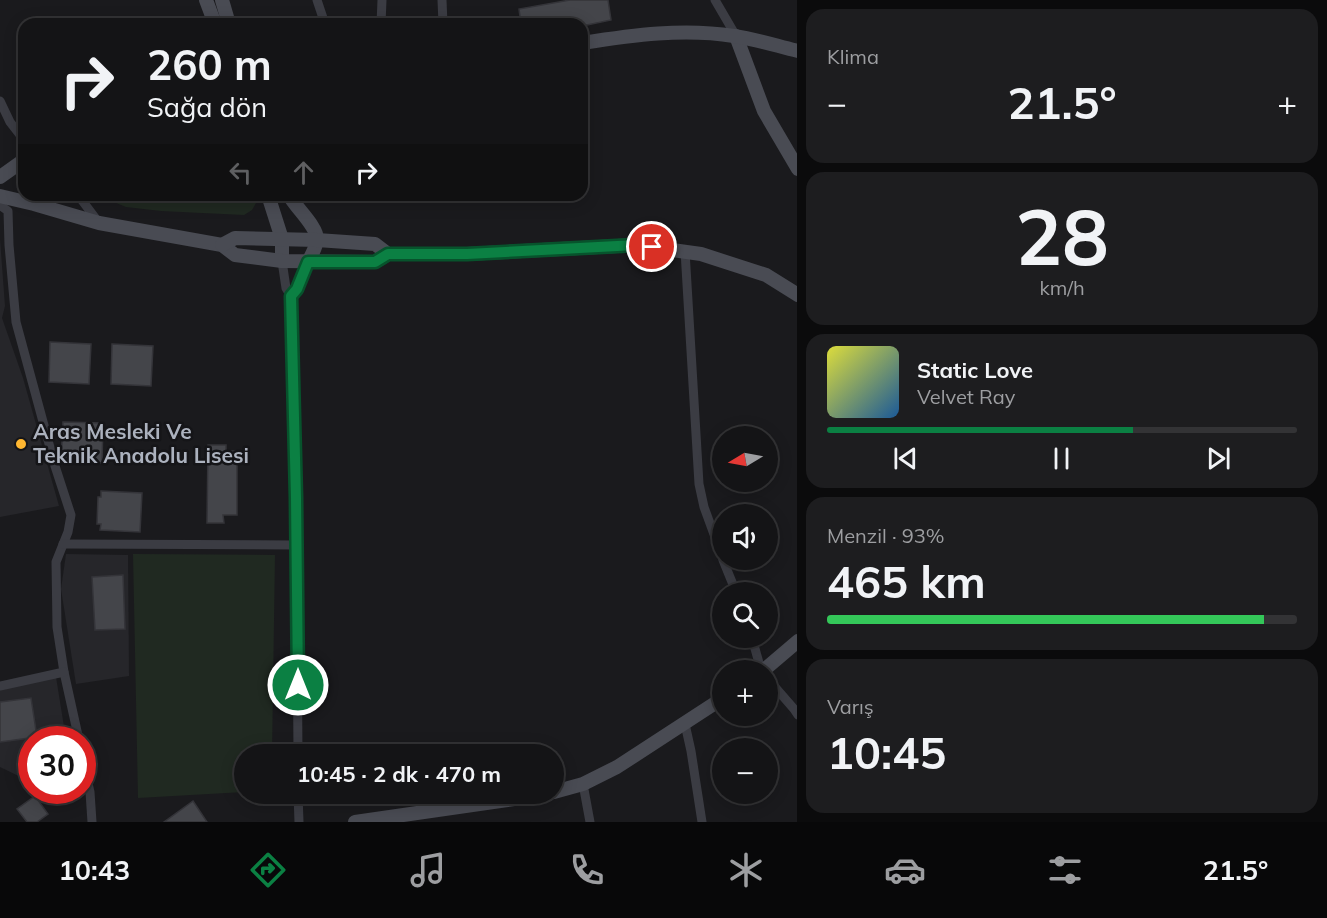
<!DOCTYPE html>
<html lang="tr">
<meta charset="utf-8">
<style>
:root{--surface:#141416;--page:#1d1d1f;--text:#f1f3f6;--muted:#9d9ea1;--line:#333335;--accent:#0b8043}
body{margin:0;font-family:Mulish,sans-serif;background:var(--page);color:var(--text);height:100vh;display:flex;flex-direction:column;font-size:22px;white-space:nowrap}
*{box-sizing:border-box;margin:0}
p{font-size:20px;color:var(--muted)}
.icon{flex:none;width:33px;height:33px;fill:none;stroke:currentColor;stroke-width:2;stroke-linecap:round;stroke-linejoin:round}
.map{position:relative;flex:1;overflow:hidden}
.drawer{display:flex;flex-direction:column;gap:9px;padding:9px;background:#0b0b0c;width:530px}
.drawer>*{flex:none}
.guide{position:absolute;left:18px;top:18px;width:570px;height:183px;border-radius:18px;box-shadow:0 3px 15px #0003,0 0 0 2px var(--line);background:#141416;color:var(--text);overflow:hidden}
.needle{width:39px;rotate:260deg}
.buttons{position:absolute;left:712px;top:426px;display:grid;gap:12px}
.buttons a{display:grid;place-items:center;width:66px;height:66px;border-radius:50%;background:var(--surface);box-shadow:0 3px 15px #0003,0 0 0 2px var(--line);font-size:30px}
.speed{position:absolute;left:18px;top:726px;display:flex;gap:12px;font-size:30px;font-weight:700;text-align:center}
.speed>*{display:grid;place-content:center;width:78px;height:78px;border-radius:50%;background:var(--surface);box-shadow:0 3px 15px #0003,0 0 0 2px var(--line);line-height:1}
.speed .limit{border:9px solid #d22;background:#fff;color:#111}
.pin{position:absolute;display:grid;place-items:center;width:51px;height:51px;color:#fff;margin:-26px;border:3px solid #fff;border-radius:50%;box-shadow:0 2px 6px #0007}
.me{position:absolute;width:66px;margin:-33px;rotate:0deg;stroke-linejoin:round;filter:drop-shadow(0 0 4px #0008)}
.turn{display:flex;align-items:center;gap:21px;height:126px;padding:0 30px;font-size:27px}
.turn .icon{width:78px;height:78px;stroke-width:2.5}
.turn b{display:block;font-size:42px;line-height:51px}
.lanes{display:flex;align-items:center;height:57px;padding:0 30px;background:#0003;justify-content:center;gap:30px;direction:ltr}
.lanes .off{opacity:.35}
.big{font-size:45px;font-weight:700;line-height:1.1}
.drawer .tile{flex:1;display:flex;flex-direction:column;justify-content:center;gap:9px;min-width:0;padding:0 21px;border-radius:18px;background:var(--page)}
.drawer .dial{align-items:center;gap:0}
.dial b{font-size:78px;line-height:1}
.song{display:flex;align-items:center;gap:18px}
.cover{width:72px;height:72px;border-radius:9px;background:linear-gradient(135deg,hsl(60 70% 55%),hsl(210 70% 35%))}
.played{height:6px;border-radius:3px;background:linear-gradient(90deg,var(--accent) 65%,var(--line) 65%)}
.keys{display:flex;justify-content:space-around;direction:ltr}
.heat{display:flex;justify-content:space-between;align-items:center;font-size:33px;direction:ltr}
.charge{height:9px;border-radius:4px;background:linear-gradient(90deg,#34c759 93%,var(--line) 0)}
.trip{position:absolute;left:234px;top:744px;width:330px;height:60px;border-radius:30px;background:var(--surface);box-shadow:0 3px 15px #0003,0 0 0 2px var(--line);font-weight:700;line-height:60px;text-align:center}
.menu{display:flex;height:96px;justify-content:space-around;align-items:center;background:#080809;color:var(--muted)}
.menu .icon{width:42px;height:42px}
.menu .selected{color:var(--accent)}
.menu b{font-size:27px;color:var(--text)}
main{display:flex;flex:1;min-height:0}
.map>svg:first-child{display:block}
.built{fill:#26262a}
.green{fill:#202921}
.building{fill:#44454a;stroke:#343439;stroke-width:1.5}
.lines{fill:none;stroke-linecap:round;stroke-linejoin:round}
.street{stroke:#3b3c43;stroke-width:9}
.secondary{stroke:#494b53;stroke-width:14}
.route-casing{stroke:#07532c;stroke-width:15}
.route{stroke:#0b8043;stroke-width:10}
.poi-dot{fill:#ffb731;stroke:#151518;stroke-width:2}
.labels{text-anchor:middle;stroke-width:5;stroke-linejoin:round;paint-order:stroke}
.poi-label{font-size:21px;font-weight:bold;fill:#acb2be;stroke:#151518;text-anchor:start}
</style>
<main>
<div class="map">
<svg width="798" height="822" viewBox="0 0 798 822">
<rect width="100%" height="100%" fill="#1a1a1d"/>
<g class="built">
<polygon points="0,239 5,306 2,318 23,378 59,506 0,517"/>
<polygon points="66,554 128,555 129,676 76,684 61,589"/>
<polygon points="56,677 66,739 32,740 31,782 0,767 0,687"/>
</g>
<g class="green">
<polygon points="97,195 253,195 256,203 252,210 244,215 161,211 126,207"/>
<polygon points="133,554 275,555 272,754 244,754 244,792 138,798"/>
</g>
<g class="building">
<polygon points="570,0 608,0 611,20 587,25 521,24 519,9"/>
<polygon points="50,342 91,344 89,384 49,382"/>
<polygon points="112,344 153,346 151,386 111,384"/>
<polygon points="63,422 103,423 102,463 61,462"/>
<polygon points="208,445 226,445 226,451 237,451 237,515 223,515 224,523 207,523"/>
<polygon points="101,491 142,493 140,532 100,530 101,524 97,524 98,497 101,497"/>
<polygon points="123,575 125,629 95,630 92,577"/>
<polygon points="31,698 37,737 0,742 0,702"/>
<polygon points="35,796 48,814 37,822 27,822 17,809"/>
<polygon points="193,801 207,822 164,822"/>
</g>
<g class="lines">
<g class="street">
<polyline points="317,0 325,24"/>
<polyline points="442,0 443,24"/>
<polyline points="715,0 736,36"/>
<polyline points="381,24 382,0"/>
<polyline points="0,101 10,122 24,140"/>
<polyline points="78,195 99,223"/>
<polyline points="0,205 8,211 9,245 16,322 55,466 71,515 68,532 56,562 57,627 64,672 79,740"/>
<polyline points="685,251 699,484 704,507 723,559"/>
<polyline points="282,261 286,288 291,296 296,474 298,754"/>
<polyline points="291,296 297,289 308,262"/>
<polyline points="63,544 297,545"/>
<polyline points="723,560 736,592"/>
<polyline points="752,638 761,670"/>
<polyline points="768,679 794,709 798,715"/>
<polyline points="0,686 64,672"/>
<polyline points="685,724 691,751 702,822"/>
<polyline points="82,757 90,792 92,822"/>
<polyline points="583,784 590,822"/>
<polyline points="298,794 299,822"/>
</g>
<g class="secondary">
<polyline points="206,0 215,24"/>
<polyline points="222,0 229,24"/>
<polyline points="736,36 764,111 798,169"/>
<path d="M582,43C633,35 683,28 734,36C756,39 777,46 798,51"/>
<polyline points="0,177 24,160"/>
<polyline points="268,195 282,239 282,261"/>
<path d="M289,195C295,207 317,226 317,239C317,246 311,256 308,262"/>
<polyline points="0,196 34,204 99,223 222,245 235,255 282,261 375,262 388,254 467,254 636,245 701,254 766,275 798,295"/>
<polyline points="222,245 235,238 317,240 375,244 388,254"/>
<polyline points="764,670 798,641"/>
<polyline points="554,792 583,784 617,767 723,698"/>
<polyline points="355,822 549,794"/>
</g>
</g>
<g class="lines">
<defs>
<polyline id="route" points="298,685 296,498 291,296 297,289 308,262 375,262 388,254 467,254 636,245 652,247"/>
</defs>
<use href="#route" class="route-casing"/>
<use href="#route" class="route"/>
</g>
<circle class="poi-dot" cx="21" cy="444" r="6"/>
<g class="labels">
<g class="poi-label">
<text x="33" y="439">Aras Mesleki Ve<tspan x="33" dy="24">Teknik Anadolu Lisesi</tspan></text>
</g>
</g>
</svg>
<div class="buttons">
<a><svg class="needle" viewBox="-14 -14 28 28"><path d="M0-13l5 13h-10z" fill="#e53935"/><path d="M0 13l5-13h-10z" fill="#9d9ea1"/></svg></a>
<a><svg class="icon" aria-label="sound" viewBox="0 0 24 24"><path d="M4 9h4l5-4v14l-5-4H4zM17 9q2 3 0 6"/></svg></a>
<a><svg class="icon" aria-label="search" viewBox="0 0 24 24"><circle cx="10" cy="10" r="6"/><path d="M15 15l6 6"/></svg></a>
<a>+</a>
<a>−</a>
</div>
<div class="speed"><div class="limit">30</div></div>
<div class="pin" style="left:652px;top:247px;background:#d93025"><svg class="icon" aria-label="arrive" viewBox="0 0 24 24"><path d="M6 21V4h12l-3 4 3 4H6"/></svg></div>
<svg class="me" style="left:298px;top:685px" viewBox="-20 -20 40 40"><circle r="17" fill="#0b8043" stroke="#fff" stroke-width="3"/><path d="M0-11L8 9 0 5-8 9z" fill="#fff"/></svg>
<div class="trip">10:45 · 2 dk · 470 m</div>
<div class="guide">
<div class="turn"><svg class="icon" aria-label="right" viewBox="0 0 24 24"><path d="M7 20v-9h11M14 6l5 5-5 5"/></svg><div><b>260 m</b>Sağa dön</div></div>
<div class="lanes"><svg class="icon off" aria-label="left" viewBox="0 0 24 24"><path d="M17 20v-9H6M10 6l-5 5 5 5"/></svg><svg class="icon off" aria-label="ahead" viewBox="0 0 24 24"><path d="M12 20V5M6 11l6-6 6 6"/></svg><svg class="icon" aria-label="right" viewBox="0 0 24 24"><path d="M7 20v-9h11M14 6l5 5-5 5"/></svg></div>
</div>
</div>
<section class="drawer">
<div class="tile"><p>Klima</p>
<div class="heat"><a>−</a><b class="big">21.5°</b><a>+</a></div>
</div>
<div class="tile dial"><b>28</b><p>km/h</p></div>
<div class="tile">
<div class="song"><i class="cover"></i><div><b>Static Love</b><p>Velvet Ray</p></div></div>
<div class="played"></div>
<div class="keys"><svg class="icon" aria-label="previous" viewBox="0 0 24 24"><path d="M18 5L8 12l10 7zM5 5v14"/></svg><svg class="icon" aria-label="pause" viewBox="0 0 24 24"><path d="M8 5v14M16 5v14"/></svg><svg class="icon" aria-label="next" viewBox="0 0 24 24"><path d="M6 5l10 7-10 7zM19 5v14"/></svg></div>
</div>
<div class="tile"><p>Menzil · 93%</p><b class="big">465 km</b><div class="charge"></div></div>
<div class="tile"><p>Varış</p><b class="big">10:45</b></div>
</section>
</main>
<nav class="menu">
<b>10:43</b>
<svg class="icon selected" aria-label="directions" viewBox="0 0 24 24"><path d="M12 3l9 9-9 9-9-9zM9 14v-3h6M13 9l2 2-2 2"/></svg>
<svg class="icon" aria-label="music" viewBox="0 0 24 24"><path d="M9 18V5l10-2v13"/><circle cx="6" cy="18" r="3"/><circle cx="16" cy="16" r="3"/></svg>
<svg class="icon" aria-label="phone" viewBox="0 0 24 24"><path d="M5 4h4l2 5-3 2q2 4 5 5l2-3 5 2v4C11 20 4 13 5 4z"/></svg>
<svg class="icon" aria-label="climate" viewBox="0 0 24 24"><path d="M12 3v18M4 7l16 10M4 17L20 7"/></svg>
<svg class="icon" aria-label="car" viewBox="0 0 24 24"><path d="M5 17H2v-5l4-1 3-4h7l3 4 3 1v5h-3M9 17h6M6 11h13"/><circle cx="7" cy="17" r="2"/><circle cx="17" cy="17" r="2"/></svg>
<svg class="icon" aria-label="filters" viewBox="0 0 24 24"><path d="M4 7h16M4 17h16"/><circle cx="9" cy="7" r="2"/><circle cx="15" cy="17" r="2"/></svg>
<b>21.5°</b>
</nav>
